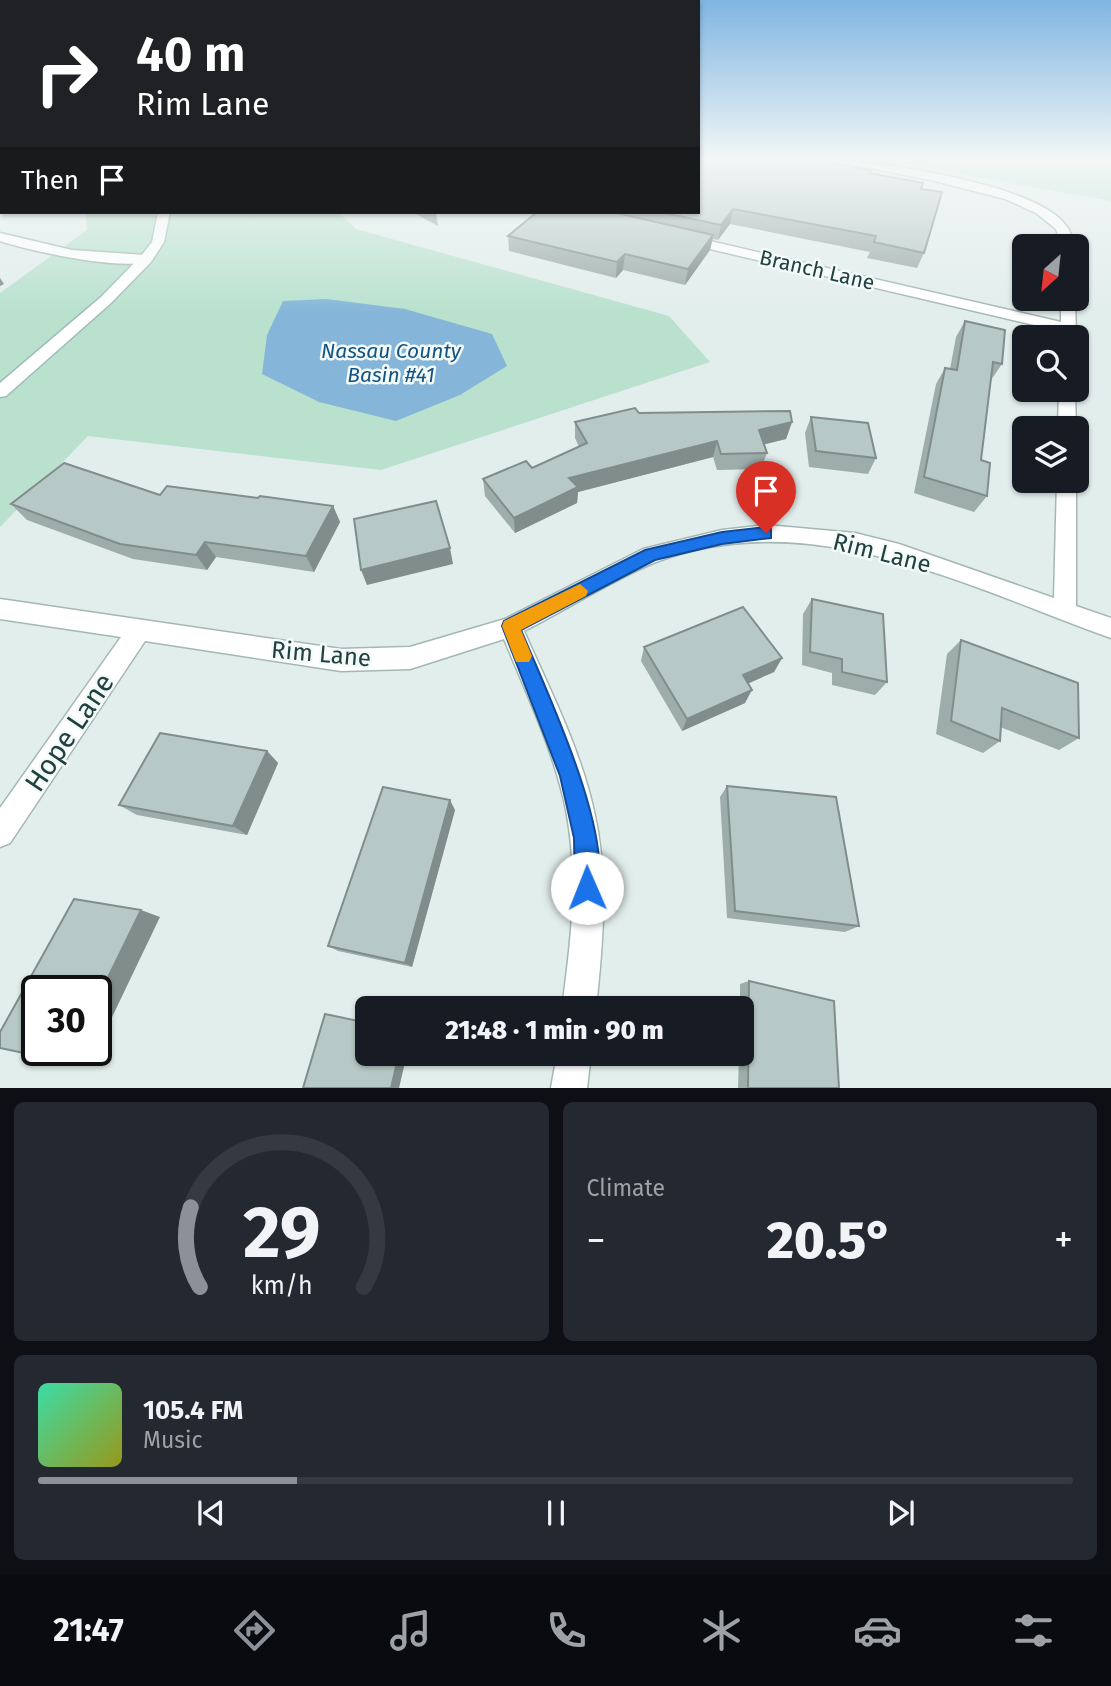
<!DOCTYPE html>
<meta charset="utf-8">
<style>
:root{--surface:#171b24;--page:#242831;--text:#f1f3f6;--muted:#9ea1a6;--line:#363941;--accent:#8c9099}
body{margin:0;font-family:"Fira Sans",sans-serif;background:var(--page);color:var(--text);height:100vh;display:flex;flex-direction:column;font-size:26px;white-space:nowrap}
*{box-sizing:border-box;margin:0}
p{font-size:23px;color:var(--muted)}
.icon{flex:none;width:38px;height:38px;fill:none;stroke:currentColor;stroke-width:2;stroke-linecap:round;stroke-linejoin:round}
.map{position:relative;height:1088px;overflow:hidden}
.sheet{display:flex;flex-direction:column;gap:14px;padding:14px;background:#0d0f14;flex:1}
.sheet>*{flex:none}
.top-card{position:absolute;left:0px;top:0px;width:700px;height:214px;box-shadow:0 2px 5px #0004;background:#202124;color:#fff;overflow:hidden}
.needle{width:46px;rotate:207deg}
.tools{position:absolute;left:1012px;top:234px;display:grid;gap:14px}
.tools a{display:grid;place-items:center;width:77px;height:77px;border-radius:10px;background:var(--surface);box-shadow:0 2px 5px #0004;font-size:35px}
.speed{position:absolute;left:21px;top:975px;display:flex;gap:14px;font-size:35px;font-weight:700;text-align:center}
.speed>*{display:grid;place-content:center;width:91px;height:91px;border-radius:50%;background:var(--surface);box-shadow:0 2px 5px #0004;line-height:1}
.speed .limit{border:4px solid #111;border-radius:10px;background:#fff;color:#111}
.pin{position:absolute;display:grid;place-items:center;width:60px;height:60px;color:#fff;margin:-72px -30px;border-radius:50% 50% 50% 0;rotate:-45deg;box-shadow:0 0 7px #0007}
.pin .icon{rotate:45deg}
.me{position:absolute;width:77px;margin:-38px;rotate:359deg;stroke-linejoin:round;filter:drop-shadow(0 0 5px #0008)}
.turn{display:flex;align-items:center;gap:24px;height:147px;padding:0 21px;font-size:32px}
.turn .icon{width:91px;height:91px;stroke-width:2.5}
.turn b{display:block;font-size:49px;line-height:60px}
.then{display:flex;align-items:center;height:66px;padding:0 21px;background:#0003;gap:14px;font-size:26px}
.big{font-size:52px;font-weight:800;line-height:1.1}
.sheet .tile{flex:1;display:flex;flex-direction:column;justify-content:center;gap:10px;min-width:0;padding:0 24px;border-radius:10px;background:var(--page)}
.sheet .dial{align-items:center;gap:0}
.dial svg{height:182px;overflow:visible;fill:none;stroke:var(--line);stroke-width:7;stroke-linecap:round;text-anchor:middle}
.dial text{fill:var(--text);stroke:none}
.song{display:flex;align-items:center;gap:21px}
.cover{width:84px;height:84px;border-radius:10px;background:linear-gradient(135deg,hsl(160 70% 55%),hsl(60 70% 35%))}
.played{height:7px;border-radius:4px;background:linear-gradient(90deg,var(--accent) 25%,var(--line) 25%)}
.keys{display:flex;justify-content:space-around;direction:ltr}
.heat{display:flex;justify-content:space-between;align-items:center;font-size:38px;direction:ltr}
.sheet .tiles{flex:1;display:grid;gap:14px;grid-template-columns:1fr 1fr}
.tile:last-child{grid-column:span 2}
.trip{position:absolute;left:355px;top:996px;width:399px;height:70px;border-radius:10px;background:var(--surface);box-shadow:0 2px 5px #0004;font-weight:800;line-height:70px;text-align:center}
.dock{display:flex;height:112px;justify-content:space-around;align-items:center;background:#090b0e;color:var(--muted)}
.dock .icon{width:49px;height:49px}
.dock .current{color:var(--accent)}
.dock b{font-size:32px;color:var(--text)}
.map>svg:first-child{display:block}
.green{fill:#b9e1ce}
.water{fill:#85b6d9}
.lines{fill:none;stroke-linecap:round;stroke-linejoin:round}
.street-casing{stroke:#a4b7b5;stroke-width:3}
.secondary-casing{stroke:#9fbbb9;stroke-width:3}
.street{fill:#fff;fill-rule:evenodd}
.secondary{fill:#fff;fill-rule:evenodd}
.wall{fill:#9dadaa}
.shaded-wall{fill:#808d8b}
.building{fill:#b7c9c6;stroke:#808d8b;stroke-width:2}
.route{fill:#1a73e8;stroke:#114b97;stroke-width:2}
.slow{fill:#f59e0b}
.labels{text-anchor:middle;stroke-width:5;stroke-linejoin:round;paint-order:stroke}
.far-street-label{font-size:21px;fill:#204141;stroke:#f3faf8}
.far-water-label{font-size:21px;font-style:italic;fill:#135484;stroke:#f3faf8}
.street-label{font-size:24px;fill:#204141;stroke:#f3faf8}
.near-street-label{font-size:28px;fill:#204141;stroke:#f3faf8}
</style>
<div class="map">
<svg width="1111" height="1088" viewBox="0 0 1111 1088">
<rect width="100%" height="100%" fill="#e2eeec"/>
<g class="green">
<polygon points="889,161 1111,161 1111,201"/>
<polygon points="85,212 338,212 356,229 669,316 710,362 381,470 88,436 0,527 0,293 87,230"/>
</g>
<polygon class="water" points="326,299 405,309 492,334 507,366 460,395 396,421 319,402 262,374 267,335 283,301"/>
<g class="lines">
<defs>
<g id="street">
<path d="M833,161C881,161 1041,185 1067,227C1071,232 1073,240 1075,247H1062L1056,229L1036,213L1005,199L931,180Z"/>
<path d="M0,233L72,250L146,255L153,259C134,274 25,250 0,241Z"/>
<polygon points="684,235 1061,322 1061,299 1075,299 1076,338 1060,338 1060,331 680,242 678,239"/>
<polygon points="1059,390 1075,390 1076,429 1058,429"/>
<path d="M1076,480V606L1111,618V638C968,587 810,503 656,562C613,579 566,610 524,631C550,690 580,748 594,811C609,876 603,942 596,1008H562C571,942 579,876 566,810C554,751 527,695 504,639L410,669L341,671L145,641L10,843L0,847V808L121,637L0,619V599L341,649L410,647L505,619L643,549L722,530L766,525L855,533L899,544L1054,598L1057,481Z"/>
<polygon points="557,1054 591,1054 587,1088 551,1088"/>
</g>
<polygon id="secondary" points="158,212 170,212 164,242 151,262 111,303 6,396 0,397 0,383 101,297 141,256 152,242"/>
</defs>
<use href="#street" class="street-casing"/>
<use href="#secondary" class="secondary-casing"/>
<use href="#street" class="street"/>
<use href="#secondary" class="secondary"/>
</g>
<g class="wall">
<polygon points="869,173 921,189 924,253 917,268 867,258 870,252 730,224 718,240 713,239 710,250 685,285 623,270 616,278 509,251 508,236 537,212 698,212"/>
<polygon points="412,212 436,212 438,226"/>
<polygon points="965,321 1002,364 991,380 981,460 987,496 974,512 914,493 936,384 945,368 950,369 956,337"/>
<polygon points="639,413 792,422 786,439 764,444 767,453 761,469 717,470 713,457 578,492 577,503 515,533 485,496 483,479 532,468 579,447 575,438 575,422"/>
<polygon points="811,417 876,458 868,474 809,467 805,433"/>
<polygon points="160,495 258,498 333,506 340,522 314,572 216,557 207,570 133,559 27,520 11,504"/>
<polygon points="812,599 887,682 875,695 832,685 832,673 802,665 803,614"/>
<polygon points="961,640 1079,738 1059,750 1000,727 1000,741 983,753 936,734 947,654"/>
<polygon points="644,647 782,658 774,672 748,683 745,703 682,731 641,661"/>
<polygon points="267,751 278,763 247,835 137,815 119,805"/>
<polygon points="727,786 859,926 845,932 727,918 720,797"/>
<polygon points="455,810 412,967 338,951 328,946"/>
<polygon points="749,981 839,1088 738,1088 739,1054 742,1054 742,1008 740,1008 740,984"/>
</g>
<g class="shaded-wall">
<polygon points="733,209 730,224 718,240 721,225"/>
<polygon points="713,235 710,250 685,285 688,269"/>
<polygon points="625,254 623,270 616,278 617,262"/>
<polygon points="0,278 4,284 0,286"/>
<polygon points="792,422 786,439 754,447 759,430"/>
<polygon points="717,441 713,457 578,492 577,503 515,533 514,518 569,478"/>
<polygon points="333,506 340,522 314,572 306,556"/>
<polygon points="205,542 216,557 207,570 196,555"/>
<polygon points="450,548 453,564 367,585 361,570"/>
<polygon points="782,658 774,672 736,689 743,675"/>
<polygon points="752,690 745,703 682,731 687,719"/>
<polygon points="267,751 278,763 247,835 233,826"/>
<polygon points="450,800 455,810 412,967 405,963"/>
<polygon points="141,910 160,917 91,1061 67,1062 72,1050 96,1050 96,1002"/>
<polygon points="399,1054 407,1054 399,1088 391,1088"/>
</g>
<g class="building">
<polygon points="698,161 820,161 871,170 869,173 923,183 921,189 942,192 924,253 874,242 876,236 733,209 721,225 660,212 698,212"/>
<polygon points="537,212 612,212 713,235 688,269 625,254 617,262 508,236"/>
<polygon points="965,321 1005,330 1002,364 993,362 981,460 990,463 987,496 924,477 945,368 957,370"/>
<polygon points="635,408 639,413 790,411 792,422 759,430 767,453 721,454 717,441 569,478 578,487 514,518 483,479 526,461 532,468 587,443 575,422"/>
<polygon points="811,417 868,423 876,458 816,451"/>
<polygon points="64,463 160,495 167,486 258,498 260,496 333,506 306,556 205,542 196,555 120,544 11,504"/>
<polygon points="436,501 450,548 361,570 354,519"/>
<polygon points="812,599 883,614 887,682 842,672 842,659 810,652"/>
<polygon points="743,607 782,658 743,675 752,690 687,719 644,647"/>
<polygon points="961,640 1078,683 1079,738 1002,708 1000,741 951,721"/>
<polygon points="160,733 267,751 233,826 119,805"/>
<polygon points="727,786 836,797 859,926 735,911"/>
<polygon points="383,787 450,800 405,963 328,946"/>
<polygon points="74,899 141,910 96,1002 96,990 37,990 37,1050 72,1050 67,1062 0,1048 0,1032"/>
<polygon points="749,981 834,1001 839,1088 748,1088"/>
<polygon points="325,1014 368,1023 368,1054 399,1054 391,1088 303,1088"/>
</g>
<linearGradient id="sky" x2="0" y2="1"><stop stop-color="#80b5e2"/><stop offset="0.51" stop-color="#f2f7f6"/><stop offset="1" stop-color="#f2f7f6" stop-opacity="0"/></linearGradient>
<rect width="1111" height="313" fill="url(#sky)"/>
<path class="route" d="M766,527L771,529V538L722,544L655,560L521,630C544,686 618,840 595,896L587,899L578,896L575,888L574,838L560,776L502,626L504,621L645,550L722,532Z"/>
<polygon class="slow" points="580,584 588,591 586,596 521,630 532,656 529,662 516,662 502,626 504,621"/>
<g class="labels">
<g class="far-street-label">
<text transform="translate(817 270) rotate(13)" y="7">Branch Lane</text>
</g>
<g class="far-water-label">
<text x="391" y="358">Nassau County<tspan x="391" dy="24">Basin #41</tspan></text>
</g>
<g class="street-label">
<text transform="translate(882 553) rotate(14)" y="8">Rim Lane</text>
<text transform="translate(321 654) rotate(5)" y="8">Rim Lane</text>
</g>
<g class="near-street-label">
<text transform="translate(69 732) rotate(-56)" y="10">Hope Lane</text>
</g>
</g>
</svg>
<div class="tools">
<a><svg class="needle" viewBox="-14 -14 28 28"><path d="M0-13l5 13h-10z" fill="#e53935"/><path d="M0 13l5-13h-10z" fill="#9ea1a6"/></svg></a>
<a><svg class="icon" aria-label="search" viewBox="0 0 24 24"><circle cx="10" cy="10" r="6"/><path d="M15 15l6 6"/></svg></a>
<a><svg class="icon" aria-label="layers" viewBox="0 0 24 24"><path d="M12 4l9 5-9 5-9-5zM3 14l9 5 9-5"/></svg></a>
</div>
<div class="speed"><div class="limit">30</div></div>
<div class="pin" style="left:766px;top:533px;background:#d93025"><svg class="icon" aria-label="arrive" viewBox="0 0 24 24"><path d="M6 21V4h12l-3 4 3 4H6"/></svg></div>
<svg class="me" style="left:587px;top:888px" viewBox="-20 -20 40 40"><circle r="19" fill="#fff"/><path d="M0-13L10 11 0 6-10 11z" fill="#1a73e8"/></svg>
<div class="trip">21:48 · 1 min · 90 m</div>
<div class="top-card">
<div class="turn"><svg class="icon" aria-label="right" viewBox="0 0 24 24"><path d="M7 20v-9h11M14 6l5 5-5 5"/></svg><div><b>40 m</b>Rim Lane</div></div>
<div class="then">Then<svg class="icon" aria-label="arrive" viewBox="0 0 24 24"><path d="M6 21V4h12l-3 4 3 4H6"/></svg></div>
</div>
</div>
<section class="sheet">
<div class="tiles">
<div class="tile dial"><svg viewBox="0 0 100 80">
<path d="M14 69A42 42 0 1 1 86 69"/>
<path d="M14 69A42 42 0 0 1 10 34" stroke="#8c9099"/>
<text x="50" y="56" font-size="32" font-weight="700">29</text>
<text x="50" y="72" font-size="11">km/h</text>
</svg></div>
<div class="tile"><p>Climate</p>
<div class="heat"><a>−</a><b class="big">20.5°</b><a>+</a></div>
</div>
<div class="tile">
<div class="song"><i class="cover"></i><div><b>105.4 FM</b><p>Music</p></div></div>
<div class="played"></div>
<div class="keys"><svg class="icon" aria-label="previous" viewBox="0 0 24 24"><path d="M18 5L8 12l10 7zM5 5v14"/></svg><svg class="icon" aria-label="pause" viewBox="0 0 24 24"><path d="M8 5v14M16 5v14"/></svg><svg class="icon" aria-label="next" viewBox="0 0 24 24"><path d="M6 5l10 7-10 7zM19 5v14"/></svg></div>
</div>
</div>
</section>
<nav class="dock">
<b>21:47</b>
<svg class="icon current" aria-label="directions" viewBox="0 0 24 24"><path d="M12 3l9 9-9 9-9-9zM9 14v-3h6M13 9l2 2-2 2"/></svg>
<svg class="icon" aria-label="music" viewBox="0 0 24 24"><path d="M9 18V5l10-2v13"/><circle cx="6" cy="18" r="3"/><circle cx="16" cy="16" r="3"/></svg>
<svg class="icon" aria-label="phone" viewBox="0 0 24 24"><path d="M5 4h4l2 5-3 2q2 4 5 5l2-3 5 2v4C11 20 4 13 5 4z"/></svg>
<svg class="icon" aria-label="climate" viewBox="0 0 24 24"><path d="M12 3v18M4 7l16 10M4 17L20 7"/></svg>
<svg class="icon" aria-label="car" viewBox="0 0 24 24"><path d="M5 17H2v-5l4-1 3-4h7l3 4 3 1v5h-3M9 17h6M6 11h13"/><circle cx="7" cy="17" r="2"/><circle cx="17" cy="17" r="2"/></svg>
<svg class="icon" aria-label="filters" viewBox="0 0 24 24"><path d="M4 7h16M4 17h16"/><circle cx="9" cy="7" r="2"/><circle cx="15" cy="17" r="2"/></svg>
</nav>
